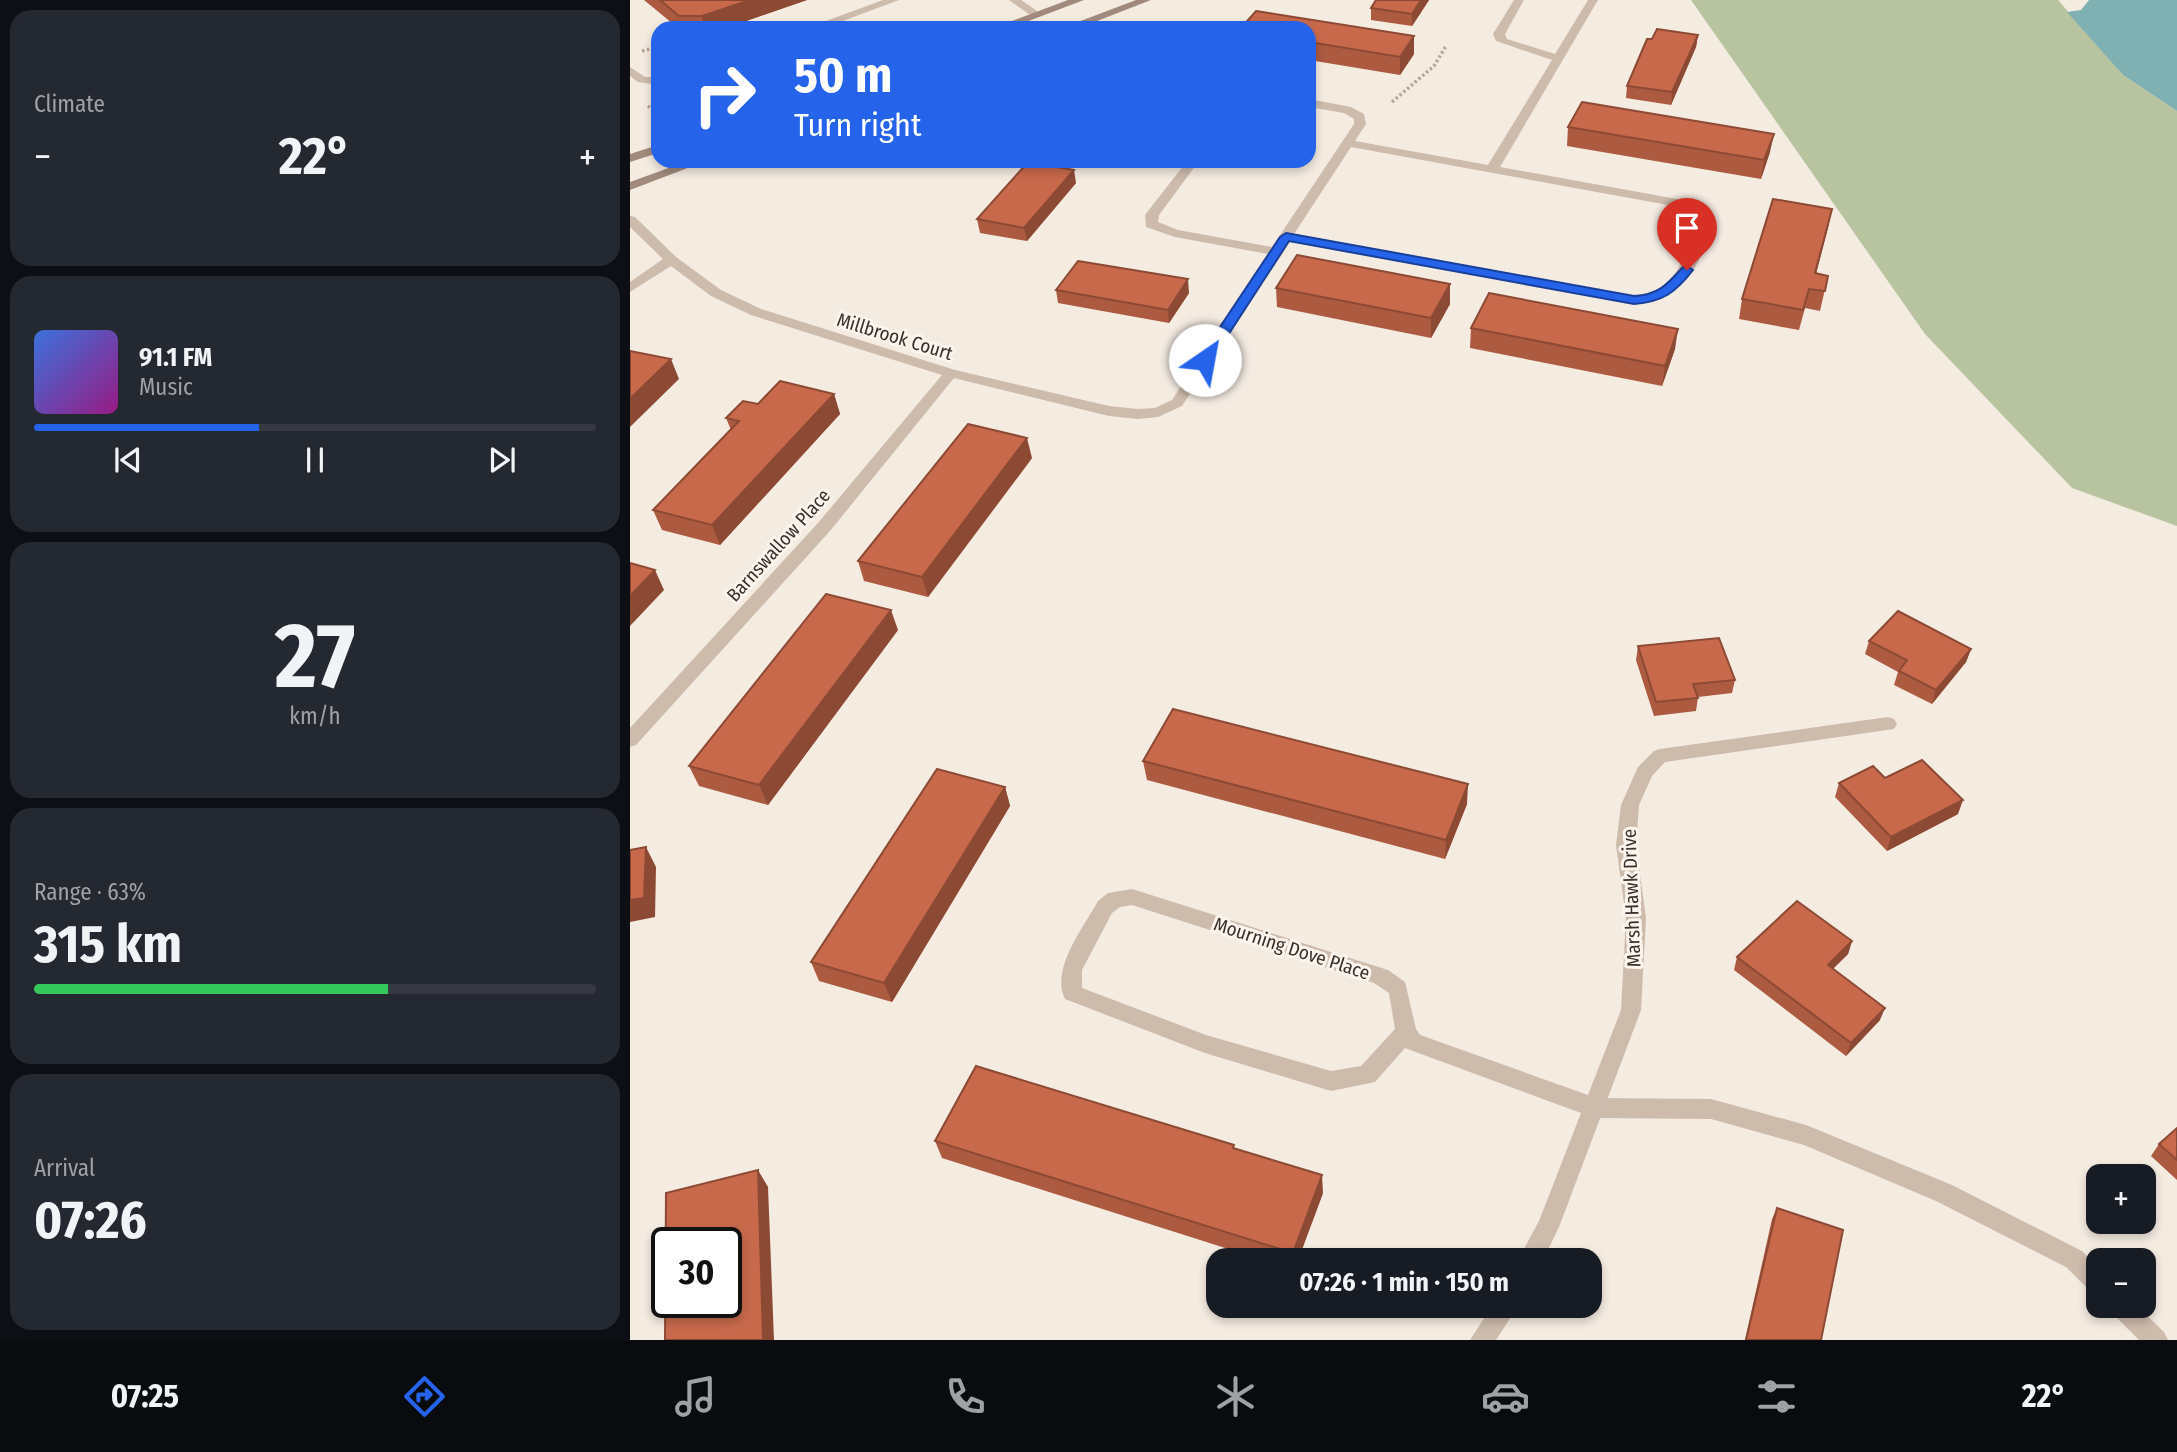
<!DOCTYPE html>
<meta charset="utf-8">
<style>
:root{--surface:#171b24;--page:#242831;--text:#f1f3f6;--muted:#9ea1a6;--line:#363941;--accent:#2563eb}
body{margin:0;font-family:"Fira Sans Condensed",sans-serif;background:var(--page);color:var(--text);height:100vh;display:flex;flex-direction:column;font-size:26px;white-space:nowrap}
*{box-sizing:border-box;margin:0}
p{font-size:23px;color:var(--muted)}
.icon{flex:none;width:38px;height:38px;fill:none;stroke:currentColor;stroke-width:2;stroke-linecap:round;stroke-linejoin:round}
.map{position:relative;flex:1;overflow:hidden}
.drawer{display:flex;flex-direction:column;gap:10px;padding:10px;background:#0d0f14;width:630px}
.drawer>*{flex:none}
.banner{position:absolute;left:21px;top:21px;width:665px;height:147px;border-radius:21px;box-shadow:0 4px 10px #0003;background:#2563eb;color:#fff;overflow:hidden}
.controls{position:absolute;left:1456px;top:1164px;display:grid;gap:14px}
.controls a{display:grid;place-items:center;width:70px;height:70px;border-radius:14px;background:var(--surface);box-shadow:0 4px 10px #0003;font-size:35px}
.speed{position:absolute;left:21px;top:1227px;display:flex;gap:14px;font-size:35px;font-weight:700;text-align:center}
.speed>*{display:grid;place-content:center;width:91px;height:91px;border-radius:50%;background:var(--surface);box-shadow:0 4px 10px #0003;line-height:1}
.speed .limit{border:4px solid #111;border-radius:10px;background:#fff;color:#111}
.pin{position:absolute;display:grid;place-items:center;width:60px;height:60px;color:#fff;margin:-72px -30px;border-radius:50% 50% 50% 0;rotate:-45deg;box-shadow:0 0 7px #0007}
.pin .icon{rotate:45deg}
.me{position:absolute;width:77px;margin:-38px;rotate:33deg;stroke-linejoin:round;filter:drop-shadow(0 0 5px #0008)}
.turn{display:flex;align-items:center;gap:24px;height:147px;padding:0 28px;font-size:32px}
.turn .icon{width:91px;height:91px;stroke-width:2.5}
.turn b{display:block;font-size:49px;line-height:60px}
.big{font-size:52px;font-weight:700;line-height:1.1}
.drawer .card{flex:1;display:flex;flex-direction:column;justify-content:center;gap:10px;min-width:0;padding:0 24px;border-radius:21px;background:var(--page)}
.drawer .dial{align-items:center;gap:0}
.dial b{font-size:91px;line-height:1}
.song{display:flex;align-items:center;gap:21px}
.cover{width:84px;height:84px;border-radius:10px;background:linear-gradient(135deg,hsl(220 70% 55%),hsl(310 70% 35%))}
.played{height:7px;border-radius:4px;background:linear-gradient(90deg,var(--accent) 40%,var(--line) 40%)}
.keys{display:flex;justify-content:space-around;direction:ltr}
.heat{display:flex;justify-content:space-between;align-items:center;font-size:38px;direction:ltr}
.charge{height:10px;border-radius:5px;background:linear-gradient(90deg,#34c759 63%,var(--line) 0)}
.trip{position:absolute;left:576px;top:1248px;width:396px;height:70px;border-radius:21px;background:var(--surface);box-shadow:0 4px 10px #0003;font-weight:700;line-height:70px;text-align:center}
.dock{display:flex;height:112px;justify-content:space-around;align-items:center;background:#090b0e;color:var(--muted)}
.dock .icon{width:49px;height:49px}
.dock .on{color:var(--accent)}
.dock b{font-size:32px;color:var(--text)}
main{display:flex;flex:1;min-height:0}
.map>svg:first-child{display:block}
.green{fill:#b8c4a0}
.water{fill:#7fb0b2}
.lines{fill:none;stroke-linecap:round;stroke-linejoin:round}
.path{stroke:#b9a596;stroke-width:3.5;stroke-dasharray:2.5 2.5;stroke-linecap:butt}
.lane{fill:#cdbbac;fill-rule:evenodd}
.street{fill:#cdbbac;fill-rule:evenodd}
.secondary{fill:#a18a7d;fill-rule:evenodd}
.wall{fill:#ac5a40}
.shaded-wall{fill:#8c4a34}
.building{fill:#c8694b;stroke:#8c4a34;stroke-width:2;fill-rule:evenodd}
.route{fill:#2563eb;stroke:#184099;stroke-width:2}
.labels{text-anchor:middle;stroke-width:6;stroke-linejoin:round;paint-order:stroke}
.street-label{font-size:19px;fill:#3b302b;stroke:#fbf5ee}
</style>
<main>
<section class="drawer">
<div class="card"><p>Climate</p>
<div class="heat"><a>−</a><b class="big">22°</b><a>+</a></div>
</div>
<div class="card">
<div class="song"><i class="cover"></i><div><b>91.1 FM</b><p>Music</p></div></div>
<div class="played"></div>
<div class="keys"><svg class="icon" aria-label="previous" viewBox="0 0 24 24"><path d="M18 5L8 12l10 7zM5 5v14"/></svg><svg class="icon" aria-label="pause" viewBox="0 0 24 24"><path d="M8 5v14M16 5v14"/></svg><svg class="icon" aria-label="next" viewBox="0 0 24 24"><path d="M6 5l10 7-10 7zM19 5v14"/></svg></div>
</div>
<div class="card dial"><b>27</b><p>km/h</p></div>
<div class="card"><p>Range · 63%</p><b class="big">315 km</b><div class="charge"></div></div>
<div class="card"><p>Arrival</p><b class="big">07:26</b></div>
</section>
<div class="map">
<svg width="1547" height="1340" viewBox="0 0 1547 1340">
<rect width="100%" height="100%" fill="#f4ebe1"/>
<polygon class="green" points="1061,0 1428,0 1493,75 1547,111 1547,526 1442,488 1295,334"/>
<polygon class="water" points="1459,0 1547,0 1547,111 1493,75 1437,12 1451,10"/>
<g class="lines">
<g class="path">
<polyline points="12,51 28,47"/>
<polyline points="762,102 804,66 816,46"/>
<polyline points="18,106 28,115"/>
</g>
<g class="lane">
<polygon points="253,0 269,0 194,28 177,28"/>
<polygon points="379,0 391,0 413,15 403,17"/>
<polygon points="0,67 15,77 28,77 28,85 8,82 0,76"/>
<polygon points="965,1098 1081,1099 1176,1125 1322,1185 1452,1251 1468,1267 1468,1294 1460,1291 1436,1267 1306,1201 1174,1145 1081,1119 965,1118 957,1115 954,1108 957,1101"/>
<polygon points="1479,1306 1507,1306 1534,1332 1538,1340 1509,1340 1483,1314"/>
</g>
<g class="street">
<path d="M884,0H894L875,34L877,39L925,54L958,0H968L870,167L1058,201L1073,216L1079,230C1070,272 1047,299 1004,304L660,242L552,406L528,417L508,419L479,416L324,378L200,531L6,745L0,747V728L188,523L312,375L121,315L81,296L41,266L0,292V282L33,259L0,227V216L5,217L46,257L91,290L131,309L325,370L479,406L508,409L525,408L542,400L638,254L545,237L516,227L515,215L557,161H569L529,215L528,222L548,230L642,247L724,124V119L714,113L679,107V99L721,107L734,114L736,124L725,141L858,165L922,60L866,41L863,34ZM721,147L1049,207C1056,213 1064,219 1065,228C1066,236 1061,242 1058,249C1046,276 1035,292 1004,296L664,234Z"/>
<path d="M1258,717L1264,719L1267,724L1264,729L1035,762L1022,776L1009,805L1006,845L1016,918L1011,1010L929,1227L913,1260H888L909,1221L951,1113L775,1048L745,1082L701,1091L575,1053L435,999C420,969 454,927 468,901L478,893L502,889L758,970L775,982L786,1029L790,1035L958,1095L991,1010L996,918L986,845L991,805L1008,767L1024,751L1030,749ZM502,905L744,983L759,993L765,1029L731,1066L701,1071L576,1035L452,988V970L482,913L490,907Z"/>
<polygon points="862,1306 888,1306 866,1340 840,1340"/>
</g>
<g class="secondary">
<polygon points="438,0 454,0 380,28 363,28"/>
<polygon points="506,0 521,0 449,28 432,28"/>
<polygon points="28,145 28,153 0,162 0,154"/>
<polygon points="58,161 76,161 0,190 0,182"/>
</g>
</g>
<g class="wall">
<polygon points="14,0 177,0 96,28 48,28"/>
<polygon points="746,0 799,0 782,26 741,20 741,8"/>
<polygon points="679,28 784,54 770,75 679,60"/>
<polygon points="1068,35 1066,47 1041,105 996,98 997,86 1022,39"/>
<polygon points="938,127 1140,152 1131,179 937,146"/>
<polygon points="446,183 397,241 350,233 347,219"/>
<polygon points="1202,209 1186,273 1198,276 1190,311 1175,308 1169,330 1109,319 1112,299"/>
<polygon points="646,288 820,304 801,338 647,307"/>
<polygon points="426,290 559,293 539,323 428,303"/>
<polygon points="841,328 1045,349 1032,386 840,348"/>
<polygon points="204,394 210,414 90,545 32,530 23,510 101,430 96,418 128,404"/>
<polygon points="402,458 298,597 234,581 228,561"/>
<polygon points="268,630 138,805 69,786 59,766"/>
<polygon points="1239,641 1341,649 1336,662 1302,704 1264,685 1268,672 1235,654"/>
<polygon points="1008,646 1105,680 1102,693 1068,697 1066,711 1024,716 1006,660"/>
<polygon points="513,761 837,804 815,859 517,780"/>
<polygon points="1255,778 1328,814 1257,851 1205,797 1209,783"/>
<polygon points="375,787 380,806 262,1002 189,981 181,962"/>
<polygon points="1222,941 1218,954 1203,969 1250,1020 1216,1056 1104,970 1107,957"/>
<polygon points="1547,1128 1547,1180 1521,1156 1529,1144"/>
<polygon points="305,1141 605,1148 693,1193 668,1260 633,1260 312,1158"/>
<polygon points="1147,1208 1191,1340 1115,1340 1142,1219"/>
</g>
<g class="shaded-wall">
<polygon points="120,0 177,0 96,28 75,28 72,16"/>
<polygon points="791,0 799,0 782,26 782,14"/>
<polygon points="1068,35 1066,47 1041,105 1042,92"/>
<polygon points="784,36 784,54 770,75 770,57"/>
<polygon points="1144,134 1140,152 1131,179 1134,160"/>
<polygon points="444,170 446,183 397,241 394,228"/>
<polygon points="1202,209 1198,228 1181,293 1185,273"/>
<polygon points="558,279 559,293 539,323 538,310"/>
<polygon points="820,284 820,304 801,338 801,318"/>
<polygon points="1048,329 1045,349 1032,386 1035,366"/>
<polygon points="41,359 49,379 0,427 0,399"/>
<polygon points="204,394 210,414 90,545 82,525"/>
<polygon points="397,438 402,458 298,597 292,577"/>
<polygon points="25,570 34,590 0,626 0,596"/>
<polygon points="261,610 268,630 138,805 129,785"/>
<polygon points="1341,649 1336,662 1302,704 1306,690"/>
<polygon points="838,784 837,804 815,859 816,840"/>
<polygon points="375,787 380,806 262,1002 254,983"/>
<polygon points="1333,800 1328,814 1257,851 1261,837"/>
<polygon points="16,847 26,867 25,917 0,922 0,900"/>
<polygon points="1222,941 1218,954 1193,978 1198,965"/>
<polygon points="1255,1008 1250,1020 1216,1056 1221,1043"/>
<polygon points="128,1170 138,1187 144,1340 133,1340"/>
<polygon points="692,1175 693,1193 668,1260 663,1260 663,1253"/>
</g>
<g class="building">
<polygon points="30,0 120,0 72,16 49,16"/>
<polygon points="746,0 791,0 782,14 741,8"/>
<polygon points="626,11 784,36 770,57 679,42 679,28 611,28"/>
<polygon points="1027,29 1068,35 1042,92 997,86 1017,39 1022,39"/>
<polygon points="952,102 1144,134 1134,160 938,127"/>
<polygon points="398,162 444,170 394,228 347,219"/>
<polygon points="1143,199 1202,209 1185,273 1198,276 1195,291 1179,289 1173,310 1112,299"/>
<polygon points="667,255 820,284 801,318 646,288"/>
<polygon points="448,261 558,279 538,310 426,290"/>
<polygon points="859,293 1048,329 1035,366 841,328"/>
<polygon points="0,351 41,359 0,399"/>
<polygon points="150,381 204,394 82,525 23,510 109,421 96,418 113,401 128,404"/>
<polygon points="338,424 397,438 292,577 228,561"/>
<polygon points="0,563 25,570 0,596"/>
<polygon points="196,594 261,610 129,785 59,766"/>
<polygon points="1268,611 1341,649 1306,690 1269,671 1277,660 1239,641"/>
<polygon points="1089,638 1105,680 1063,684 1068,698 1026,702 1008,646"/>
<polygon points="543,709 838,784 816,840 513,761"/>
<polygon points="1292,760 1333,800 1261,837 1209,783 1243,766 1255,778"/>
<polygon points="307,769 375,787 254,983 181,962"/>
<polygon points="16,847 14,898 0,900 0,850"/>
<polygon points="1167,901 1222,941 1198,965 1255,1008 1221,1043 1107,957"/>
<polygon points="346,1066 604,1145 603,1148 692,1175 663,1253 305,1141"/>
<polygon points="1547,1128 1547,1160 1529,1144"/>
<path d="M128,1170L133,1340H35L36,1193ZM37,1242H96V1302H37Z"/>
<polygon points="1147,1208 1213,1230 1191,1340 1116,1340"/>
</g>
<path class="route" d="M656,233L1004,296C1028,295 1037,285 1053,267L1057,266L1063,270C1046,292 1033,302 1004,304L659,241L580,363H570L568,360L650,237Z"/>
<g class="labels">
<g class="street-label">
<text transform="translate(265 336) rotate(17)" y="7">Millbrook Court</text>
<text transform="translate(148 545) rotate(-48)" y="7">Barnswallow Place</text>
<text transform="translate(1001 898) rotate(-92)" y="7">Marsh Hawk Drive</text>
<text transform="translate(662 948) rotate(18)" y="7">Mourning Dove Place</text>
</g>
</g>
</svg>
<div class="controls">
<a>+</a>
<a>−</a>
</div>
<div class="speed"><div class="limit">30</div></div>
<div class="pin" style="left:1057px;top:270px;background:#d93025"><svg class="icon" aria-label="arrive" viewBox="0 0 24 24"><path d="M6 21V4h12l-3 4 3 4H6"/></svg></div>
<svg class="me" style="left:575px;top:360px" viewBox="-20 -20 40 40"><circle r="19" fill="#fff"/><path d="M0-13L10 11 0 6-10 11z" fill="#2563eb"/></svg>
<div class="trip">07:26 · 1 min · 150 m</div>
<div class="banner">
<div class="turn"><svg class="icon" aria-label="right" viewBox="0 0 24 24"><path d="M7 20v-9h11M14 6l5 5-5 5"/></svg><div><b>50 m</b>Turn right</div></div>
</div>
</div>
</main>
<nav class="dock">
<b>07:25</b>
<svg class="icon on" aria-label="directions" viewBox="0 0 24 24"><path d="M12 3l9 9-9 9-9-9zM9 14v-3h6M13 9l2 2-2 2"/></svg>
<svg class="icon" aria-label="music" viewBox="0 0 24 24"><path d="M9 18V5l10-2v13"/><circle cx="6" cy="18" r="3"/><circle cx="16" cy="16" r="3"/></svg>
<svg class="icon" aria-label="phone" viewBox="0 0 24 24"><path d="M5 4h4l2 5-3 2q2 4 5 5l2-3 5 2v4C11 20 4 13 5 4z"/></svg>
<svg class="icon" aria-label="climate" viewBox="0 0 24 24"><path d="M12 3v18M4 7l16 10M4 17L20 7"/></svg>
<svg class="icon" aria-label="car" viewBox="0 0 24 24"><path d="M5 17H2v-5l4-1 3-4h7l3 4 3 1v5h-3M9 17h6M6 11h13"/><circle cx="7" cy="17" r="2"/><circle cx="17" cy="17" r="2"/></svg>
<svg class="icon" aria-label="filters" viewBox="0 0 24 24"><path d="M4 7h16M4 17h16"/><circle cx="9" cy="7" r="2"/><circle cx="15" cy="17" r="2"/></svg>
<b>22°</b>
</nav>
